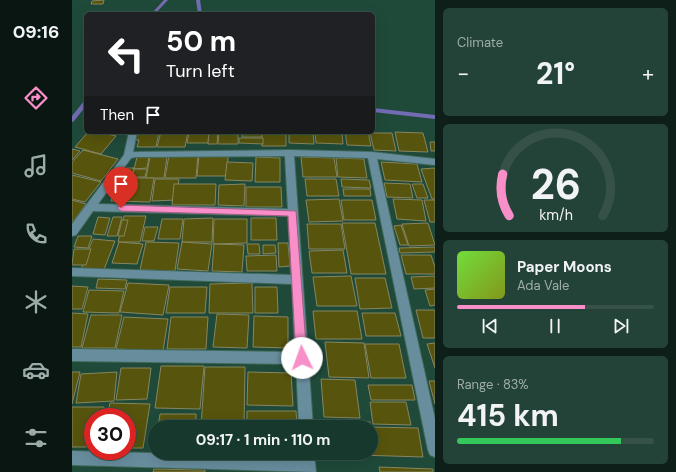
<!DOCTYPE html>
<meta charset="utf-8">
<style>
:root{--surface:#17382c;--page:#244338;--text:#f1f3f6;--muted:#9eaca9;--line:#365248;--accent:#f98fc9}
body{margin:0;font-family:"DM Sans",sans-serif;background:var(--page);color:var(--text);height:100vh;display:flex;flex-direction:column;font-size:15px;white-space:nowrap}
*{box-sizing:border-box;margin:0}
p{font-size:13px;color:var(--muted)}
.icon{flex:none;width:22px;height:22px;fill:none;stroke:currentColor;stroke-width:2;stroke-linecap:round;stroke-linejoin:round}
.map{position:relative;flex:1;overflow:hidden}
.drawer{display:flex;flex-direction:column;gap:8px;padding:8px;background:#0d1f18;width:241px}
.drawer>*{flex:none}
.banner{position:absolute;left:12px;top:12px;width:291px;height:122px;border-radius:6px;box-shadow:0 4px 16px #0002,0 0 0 1px var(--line);background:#202124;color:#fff;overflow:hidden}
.speed{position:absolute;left:12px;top:408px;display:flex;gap:8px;font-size:20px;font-weight:700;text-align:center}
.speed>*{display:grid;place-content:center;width:52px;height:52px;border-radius:50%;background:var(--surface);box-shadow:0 4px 16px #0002,0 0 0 1px var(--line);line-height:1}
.speed .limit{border:6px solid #d22;background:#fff;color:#111}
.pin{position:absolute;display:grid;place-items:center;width:34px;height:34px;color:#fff;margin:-41px -17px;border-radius:50% 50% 50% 0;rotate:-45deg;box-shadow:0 0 4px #0007}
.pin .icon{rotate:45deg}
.me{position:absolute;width:44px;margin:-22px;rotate:357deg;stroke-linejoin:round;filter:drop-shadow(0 0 3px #0008)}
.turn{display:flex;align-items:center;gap:14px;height:84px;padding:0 16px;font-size:18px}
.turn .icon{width:52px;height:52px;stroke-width:2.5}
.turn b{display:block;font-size:28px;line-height:34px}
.then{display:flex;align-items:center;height:38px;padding:0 16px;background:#0003;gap:8px;font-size:15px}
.big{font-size:30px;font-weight:700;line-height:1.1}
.drawer .card{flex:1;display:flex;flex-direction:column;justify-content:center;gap:6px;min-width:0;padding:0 14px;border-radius:6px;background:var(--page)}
.drawer .dial{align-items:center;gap:0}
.dial svg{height:104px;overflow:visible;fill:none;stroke:var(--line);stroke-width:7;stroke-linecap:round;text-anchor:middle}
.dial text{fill:var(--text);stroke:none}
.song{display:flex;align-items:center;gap:12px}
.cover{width:48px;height:48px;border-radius:6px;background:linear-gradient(135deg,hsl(100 70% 55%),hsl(70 70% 35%))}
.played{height:4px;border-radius:2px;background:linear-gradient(90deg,var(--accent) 65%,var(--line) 65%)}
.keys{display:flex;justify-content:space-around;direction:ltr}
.heat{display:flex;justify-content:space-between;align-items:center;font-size:22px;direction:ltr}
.charge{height:6px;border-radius:3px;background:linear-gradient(90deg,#34c759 83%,var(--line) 0)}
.trip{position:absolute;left:76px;top:420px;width:230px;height:40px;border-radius:20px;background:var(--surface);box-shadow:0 4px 16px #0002,0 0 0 1px var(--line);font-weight:700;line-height:40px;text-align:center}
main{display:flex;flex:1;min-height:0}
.dock{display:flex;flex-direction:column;width:72px;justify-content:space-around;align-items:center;background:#091612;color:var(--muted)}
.dock .icon{width:28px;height:28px}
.dock .on{color:var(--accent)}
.dock b{font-size:18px;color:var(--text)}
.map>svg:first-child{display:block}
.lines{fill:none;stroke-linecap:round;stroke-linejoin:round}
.stream{fill:#736cb4;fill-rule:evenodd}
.building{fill:#57540d;stroke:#878660}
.minor-casing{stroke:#41695a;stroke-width:2}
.minor{fill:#688e9e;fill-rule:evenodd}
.route{fill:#f98fc9;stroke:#a25d83}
</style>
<main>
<nav class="dock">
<b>09:16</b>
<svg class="icon on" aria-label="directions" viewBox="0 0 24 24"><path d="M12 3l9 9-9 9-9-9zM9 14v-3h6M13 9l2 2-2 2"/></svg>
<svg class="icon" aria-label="music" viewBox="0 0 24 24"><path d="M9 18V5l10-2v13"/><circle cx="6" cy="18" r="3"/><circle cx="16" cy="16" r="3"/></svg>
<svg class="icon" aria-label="phone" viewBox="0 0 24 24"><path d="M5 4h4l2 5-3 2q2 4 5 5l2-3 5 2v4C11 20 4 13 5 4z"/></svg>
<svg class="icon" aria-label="climate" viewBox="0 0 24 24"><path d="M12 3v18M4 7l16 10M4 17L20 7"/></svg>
<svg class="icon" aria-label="car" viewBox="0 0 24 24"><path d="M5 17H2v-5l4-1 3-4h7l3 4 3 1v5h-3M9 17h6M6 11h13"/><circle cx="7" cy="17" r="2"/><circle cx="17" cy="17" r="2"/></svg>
<svg class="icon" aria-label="filters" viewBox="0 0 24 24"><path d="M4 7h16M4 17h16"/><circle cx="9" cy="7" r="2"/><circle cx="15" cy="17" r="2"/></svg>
</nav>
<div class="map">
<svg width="363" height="472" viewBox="0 0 363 472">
<rect width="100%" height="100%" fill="#1f4a3a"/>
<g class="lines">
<g class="stream">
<polygon points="92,0 96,0 83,14 79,14"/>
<polygon points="124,0 128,0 130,14 126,14"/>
<polygon points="14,100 14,106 2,121 0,122 0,116 12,101"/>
<polygon points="301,108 363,115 363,119 301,112"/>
</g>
</g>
<g class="building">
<polygon points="32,0 31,4 19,4 20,1"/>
<polygon points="16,132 28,132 44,136 29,154 3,147"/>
<polygon points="62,132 87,132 84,147 65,147 67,140 60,140"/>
<polygon points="89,132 116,132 113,147 85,147"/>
<polygon points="117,132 137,132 136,143 115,143"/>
<polygon points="137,132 146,132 145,144 136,144"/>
<polygon points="147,132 166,132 166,144 146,144"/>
<rect x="170" y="132" width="24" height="5"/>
<rect x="190" y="132" width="24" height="14"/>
<polygon points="217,132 241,132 242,144 217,143"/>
<polygon points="243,132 270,132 271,144 244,143"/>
<polygon points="273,132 296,132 299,146 275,145"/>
<polygon points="323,132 351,133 356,152 327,151"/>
<polygon points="298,133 320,133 324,151 302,150"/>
<polygon points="167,138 191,138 191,144 167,143"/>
<polygon points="358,142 363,142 363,151 359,151"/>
<polygon points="0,149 8,151 0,160"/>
<polygon points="11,150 46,159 29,181 0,173 0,162"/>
<polygon points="97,155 126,155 124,178 93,178"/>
<polygon points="127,155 156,155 155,176 125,176"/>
<polygon points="65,157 77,157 75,168 62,169"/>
<polygon points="78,157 95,157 92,178 74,178"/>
<polygon points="184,157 208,158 208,182 183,182"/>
<polygon points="229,157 262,158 265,177 231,177"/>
<polygon points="264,158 292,159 295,178 266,177"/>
<polygon points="155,162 181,163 180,181 153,180"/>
<polygon points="309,162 345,164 350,182 313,180"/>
<polygon points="54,168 62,168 60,176 52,176"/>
<polygon points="363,168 363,199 360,199 349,169"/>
<polygon points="62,169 75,169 73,177 61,177"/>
<polygon points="0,175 29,182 13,202 0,199"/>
<polygon points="44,178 82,178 78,202 39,201"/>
<polygon points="83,179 107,179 104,200 80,201"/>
<polygon points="233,179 264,179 267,196 235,196"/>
<polygon points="269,179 297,180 299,188 270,187"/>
<polygon points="312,183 338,184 341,198 315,197"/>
<polygon points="102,184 144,184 143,205 100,205"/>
<polygon points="173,184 172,206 146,205 147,185"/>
<polygon points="340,184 351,184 356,198 345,198"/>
<polygon points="174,187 209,187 210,207 174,207"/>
<polygon points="271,189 298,189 299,196 272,196"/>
<polygon points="267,199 271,221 237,222 234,200"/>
<polygon points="321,199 350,200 354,221 325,219"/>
<polygon points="0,200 14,204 0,223"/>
<polygon points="269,200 300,200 304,220 272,220"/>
<polygon points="352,200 363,200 363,222 358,222"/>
<polygon points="52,216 74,216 68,242 46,242"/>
<polygon points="26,217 38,218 33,235 21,234"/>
<polygon points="41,217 50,217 45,236 35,236"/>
<polygon points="141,218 140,242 110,242 112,219"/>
<polygon points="179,218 204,218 205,240 179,240"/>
<polygon points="90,219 111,219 108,239 86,239"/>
<polygon points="142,219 175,219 175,243 141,244"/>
<polygon points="50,220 56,220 52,236 46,236"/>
<polygon points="270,223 303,223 314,274 279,274"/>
<polygon points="356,223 363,245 337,246 330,224"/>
<polygon points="235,224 269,224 273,249 237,249"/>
<polygon points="329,225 336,245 328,245 322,226"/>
<polygon points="73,227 86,227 82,241 70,241"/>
<polygon points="6,236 20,236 16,248 2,247"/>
<polygon points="21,239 43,241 31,272 9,269"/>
<polygon points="47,242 71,244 65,264 40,263"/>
<polygon points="74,242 107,243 103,271 68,270"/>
<polygon points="110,242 140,244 136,271 105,269"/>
<polygon points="206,243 216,243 218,266 207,267"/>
<polygon points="142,244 172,245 170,272 140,271"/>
<polygon points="175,244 187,244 188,254 176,254"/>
<polygon points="191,245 203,245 204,253 191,254"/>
<polygon points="363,247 363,252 328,253 327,248"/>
<polygon points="2,249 19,249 14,265 0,265"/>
<polygon points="271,250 275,273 240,273 237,251"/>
<polygon points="204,255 205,271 175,271 174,256"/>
<polygon points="329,255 359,255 363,267 363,274 334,274"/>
<polygon points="279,276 285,306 245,306 241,277"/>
<polygon points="363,276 363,288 342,289 339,277"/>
<polygon points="283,278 313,278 320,308 288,309"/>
<polygon points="26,279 55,280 53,289 24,288"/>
<polygon points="56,283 97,285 91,315 48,312"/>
<polygon points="180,283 181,313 137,313 138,284"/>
<polygon points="0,286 16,287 10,309 0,309"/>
<polygon points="98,287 135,287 133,313 94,313"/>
<polygon points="183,287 205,287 206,313 183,313"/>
<polygon points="363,289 363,305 358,306 353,290"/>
<polygon points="17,290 52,291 47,313 11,312"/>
<polygon points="344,310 363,310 363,338 351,338"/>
<polygon points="241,311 285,311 290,339 244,339"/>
<polygon points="0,313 16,314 9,347 0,347"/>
<polygon points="290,313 323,313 329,336 294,336"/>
<polygon points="145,314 177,315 175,348 141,347"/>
<polygon points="19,315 50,315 43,348 10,348"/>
<polygon points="182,316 216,317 216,348 181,347"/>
<polygon points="52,317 96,319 91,351 44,349"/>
<polygon points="99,317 136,317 134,349 95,349"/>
<polygon points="253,342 292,343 297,378 257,377"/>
<polygon points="363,343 363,368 355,344"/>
<polygon points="293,344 327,344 334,378 299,378"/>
<polygon points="89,366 132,366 128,409 83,408"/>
<polygon points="133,367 173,367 172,427 129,427"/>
<polygon points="49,368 79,368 75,399 44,400"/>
<polygon points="0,372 8,372 0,404"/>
<polygon points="45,372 42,401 4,403 9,374"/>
<polygon points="176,372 219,373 221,406 175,405"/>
<polygon points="249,379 283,380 288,418 252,417"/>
<polygon points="357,381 363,381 363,404"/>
<polygon points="296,385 340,385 343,400 299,400"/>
<polygon points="298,402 334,402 339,425 301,424"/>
<polygon points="38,403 78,404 71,448 55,448 55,417 35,417"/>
<polygon points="0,407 32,407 31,417 21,417 21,447 0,447"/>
<polygon points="175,411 224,411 225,427 175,427"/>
<polygon points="88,414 124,414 124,427 86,427"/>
<polygon points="252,421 298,422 299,427 346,428 351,457 255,454 255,453 299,453 299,427 253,427"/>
<polygon points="307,467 361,469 361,472 308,472"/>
<polygon points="82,469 133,470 133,472 81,472"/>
</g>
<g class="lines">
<defs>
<g id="minor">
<path d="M57,132H65L61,152L217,150L300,152L363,159V165L305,159L363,419V457L358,455L356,450L296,158L222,156L241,427H227L224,364L0,361V349L223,352L220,284L0,276V268L219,275L216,216L21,211L4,235L0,236V224L52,155ZM213,156L216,209L26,204L59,158L64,157Z"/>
<polygon points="0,451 229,457 228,453 242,453 244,472 0,465"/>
</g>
</defs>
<use href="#minor" class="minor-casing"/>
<use href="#minor" class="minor"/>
</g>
<polygon class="route" points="49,205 224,211 235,358 233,361 230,363 226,361 224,358 216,216 49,211 45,208"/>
</svg>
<div class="speed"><div class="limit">30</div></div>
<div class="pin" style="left:49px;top:208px;background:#d93025"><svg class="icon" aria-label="arrive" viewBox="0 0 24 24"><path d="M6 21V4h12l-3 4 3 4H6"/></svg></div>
<svg class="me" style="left:230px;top:358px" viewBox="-20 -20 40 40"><circle r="19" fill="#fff"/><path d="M0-13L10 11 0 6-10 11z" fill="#f98fc9"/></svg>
<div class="trip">09:17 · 1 min · 110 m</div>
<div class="banner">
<div class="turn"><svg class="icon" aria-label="left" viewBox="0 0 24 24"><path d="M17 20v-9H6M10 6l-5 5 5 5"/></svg><div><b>50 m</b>Turn left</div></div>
<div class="then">Then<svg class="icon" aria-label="arrive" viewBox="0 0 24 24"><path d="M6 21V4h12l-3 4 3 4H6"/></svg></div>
</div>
</div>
<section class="drawer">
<div class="card"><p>Climate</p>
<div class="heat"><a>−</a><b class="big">21°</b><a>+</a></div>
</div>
<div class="card dial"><svg viewBox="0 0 100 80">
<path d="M14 69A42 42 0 1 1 86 69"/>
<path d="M14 69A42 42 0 0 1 9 37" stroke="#f98fc9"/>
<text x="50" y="56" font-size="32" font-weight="700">26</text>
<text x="50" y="72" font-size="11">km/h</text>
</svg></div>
<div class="card">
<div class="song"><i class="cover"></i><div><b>Paper Moons</b><p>Ada Vale</p></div></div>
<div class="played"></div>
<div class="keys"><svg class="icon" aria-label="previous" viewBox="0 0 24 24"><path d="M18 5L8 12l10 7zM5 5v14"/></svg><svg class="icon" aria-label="pause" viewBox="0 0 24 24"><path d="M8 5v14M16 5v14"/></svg><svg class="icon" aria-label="next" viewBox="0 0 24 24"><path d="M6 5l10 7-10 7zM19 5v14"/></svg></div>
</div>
<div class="card"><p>Range · 83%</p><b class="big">415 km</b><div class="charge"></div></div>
</section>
</main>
